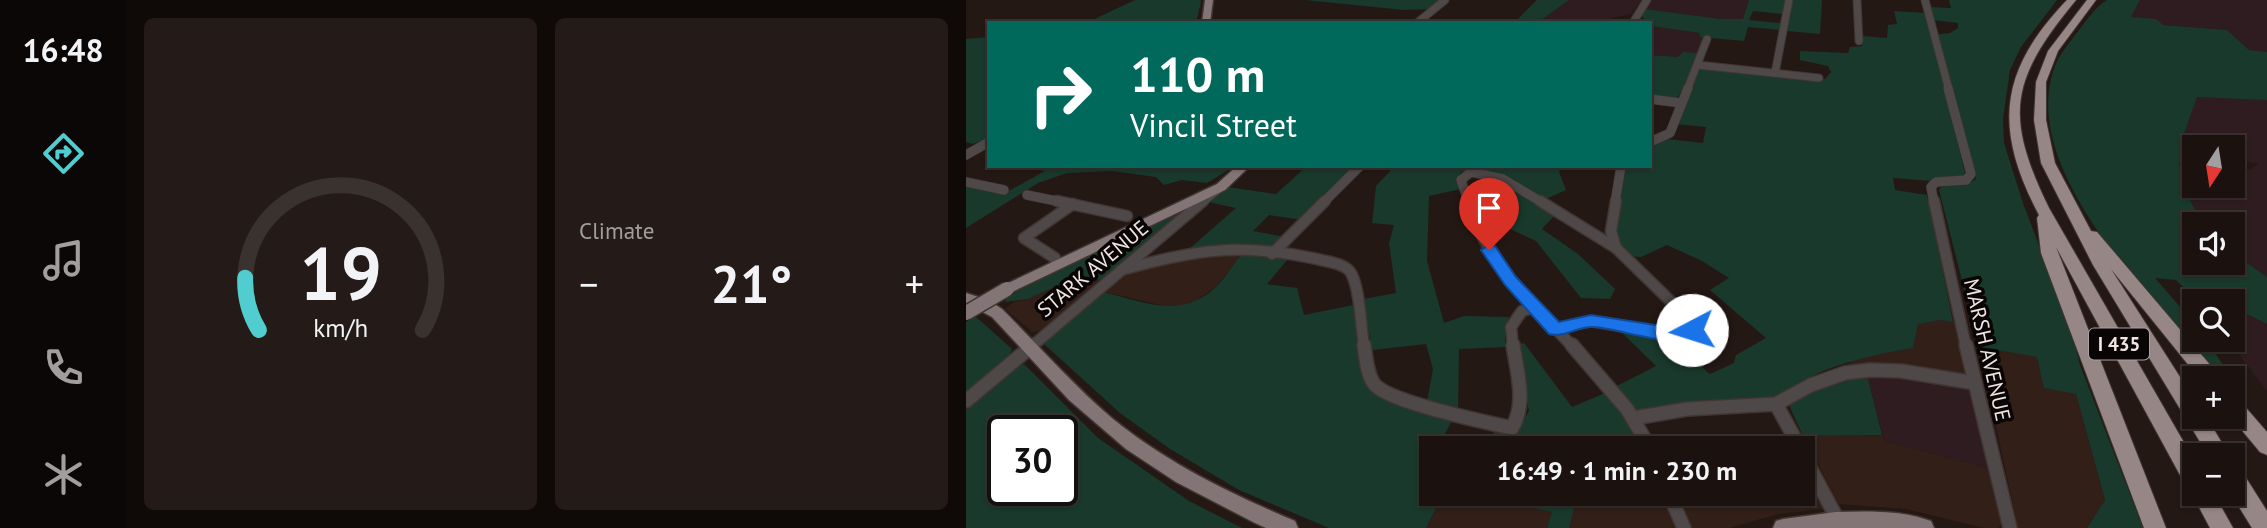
<!DOCTYPE html>
<meta charset="utf-8">
<style>
:root{--surface:#1b120f;--page:#241b18;--text:#f1f3f6;--muted:#a09e9e;--line:#39322f;--accent:#52cdcf}
body{margin:0;font-family:"PT Sans",sans-serif;background:var(--page);color:var(--text);height:100vh;display:flex;flex-direction:column;font-size:26px;white-space:nowrap}
*{box-sizing:border-box;margin:0}
p{font-size:23px;color:var(--muted)}
.icon{flex:none;width:38px;height:38px;fill:none;stroke:currentColor;stroke-width:2;stroke-linecap:round;stroke-linejoin:round}
.map{position:relative;flex:1;overflow:hidden}
.sheet{display:flex;flex-direction:column;gap:18px;padding:18px;background:#0f0a08;width:840px}
.sheet>*{flex:none}
.guide{position:absolute;left:21px;top:21px;width:665px;height:147px;border-radius:0px;box-shadow:0 2px 5px #0004,0 0 0 2px var(--line);background:#00695c;color:#fff;overflow:hidden}
.needle{width:46px;rotate:192deg}
.buttons{position:absolute;left:1216px;top:135px;display:grid;gap:14px}
.buttons a{display:grid;place-items:center;width:63px;height:63px;border-radius:0px;background:var(--surface);box-shadow:0 2px 5px #0004,0 0 0 2px var(--line);font-size:35px}
.speed{position:absolute;left:21px;top:415px;display:flex;gap:14px;font-size:35px;font-weight:700;text-align:center}
.speed>*{display:grid;place-content:center;width:91px;height:91px;border-radius:50%;background:var(--surface);box-shadow:0 2px 5px #0004,0 0 0 2px var(--line);line-height:1}
.speed .limit{border:4px solid #111;border-radius:10px;background:#fff;color:#111}
.pin{position:absolute;display:grid;place-items:center;width:60px;height:60px;color:#fff;margin:-72px -30px;border-radius:50% 50% 50% 0;rotate:-45deg;box-shadow:0 0 7px #0007}
.pin .icon{rotate:45deg}
.me{position:absolute;width:77px;margin:-38px;rotate:265deg;stroke-linejoin:round;filter:drop-shadow(0 0 5px #0008)}
.turn{display:flex;align-items:center;gap:24px;height:147px;padding:0 28px;font-size:32px}
.turn .icon{width:91px;height:91px;stroke-width:2.5}
.turn b{display:block;font-size:49px;line-height:60px}
.big{font-size:52px;font-weight:700;line-height:1.1}
.sheet .widget{flex:1;display:flex;flex-direction:column;justify-content:center;gap:10px;min-width:0;padding:0 24px;border-radius:10px;background:var(--page)}
.sheet .dial{align-items:center;gap:0}
.dial svg{height:182px;overflow:visible;fill:none;stroke:var(--line);stroke-width:7;stroke-linecap:round;text-anchor:middle}
.dial text{fill:var(--text);stroke:none}
.heat{display:flex;justify-content:space-between;align-items:center;font-size:38px;direction:ltr}
.sheet .tiles{flex:1;display:grid;gap:18px;grid-template-columns:repeat(2,1fr)}
.trip{position:absolute;left:453px;top:436px;width:396px;height:70px;border-radius:0px;background:var(--surface);box-shadow:0 2px 5px #0004,0 0 0 2px var(--line);font-weight:700;line-height:70px;text-align:center}
main{display:flex;flex:1;min-height:0}
.menu{display:flex;flex-direction:column;width:126px;justify-content:space-around;align-items:center;background:#0b0706;color:var(--muted)}
.menu .icon{width:49px;height:49px}
.menu .active{color:var(--accent)}
.menu b{font-size:32px;color:var(--text)}
.map>svg:first-child{display:block}
.built{fill:#311f18}
.industrial{fill:#2f1c21}
.green{fill:#19392c;fill-rule:evenodd}
.lines{fill:none;stroke-linecap:round;stroke-linejoin:round}
.minor-far3-casing{stroke:#403531;stroke-width:9}
.minor-far2-casing{stroke:#403531;stroke-width:10}
.minor-far1-casing{stroke:#403531;stroke-width:13}
.minor-casing{stroke:#403531;stroke-width:16}
.major-casing{stroke:#403531;stroke-width:3}
.highway-casing{stroke:#403531;stroke-width:2}
.minor-far3{stroke:#4f4848;stroke-width:7}
.minor-far2{stroke:#4f4848;stroke-width:9}
.minor-far1{stroke:#4f4848;stroke-width:10}
.minor{stroke:#4f4848;stroke-width:13}
.major{fill:#837575;fill-rule:evenodd}
.highway{fill:#978686;fill-rule:evenodd}
.major-bridge-casing{stroke:#403531;stroke-width:17;stroke-linecap:butt}
.major-bridge{stroke:#837575;stroke-width:14}
.route{fill:#1a73e8;stroke:#114b97;stroke-width:2}
.labels{text-anchor:middle;stroke-width:7;stroke-linejoin:round;paint-order:stroke}
.shield{fill:#090504;stroke:#aaa2a0;stroke-width:2}
.shield-label{font-size:19px;font-weight:bold;fill:#efe6e3}
.street-label{font-size:21px;fill:#efe6e3;stroke:#090504}
</style>
<main>
<nav class="menu">
<b>16:48</b>
<svg class="icon active" aria-label="directions" viewBox="0 0 24 24"><path d="M12 3l9 9-9 9-9-9zM9 14v-3h6M13 9l2 2-2 2"/></svg>
<svg class="icon" aria-label="music" viewBox="0 0 24 24"><path d="M9 18V5l10-2v13"/><circle cx="6" cy="18" r="3"/><circle cx="16" cy="16" r="3"/></svg>
<svg class="icon" aria-label="phone" viewBox="0 0 24 24"><path d="M5 4h4l2 5-3 2q2 4 5 5l2-3 5 2v4C11 20 4 13 5 4z"/></svg>
<svg class="icon" aria-label="climate" viewBox="0 0 24 24"><path d="M12 3v18M4 7l16 10M4 17L20 7"/></svg>
</nav>
<section class="sheet">
<div class="tiles">
<div class="widget dial"><svg viewBox="0 0 100 80">
<path d="M14 69A42 42 0 1 1 86 69"/>
<path d="M14 69A42 42 0 0 1 8 46" stroke="#52cdcf"/>
<text x="50" y="56" font-size="32" font-weight="700">19</text>
<text x="50" y="72" font-size="11">km/h</text>
</svg></div>
<div class="widget"><p>Climate</p>
<div class="heat"><a>−</a><b class="big">21°</b><a>+</a></div>
</div>
</div>
</section>
<div class="map">
<svg width="1301" height="528" viewBox="0 0 1301 528">
<rect width="100%" height="100%" fill="#241814"/>
<g class="built">
<polygon points="277,253 250,287 228,302 207,308 138,292 159,273 204,260"/>
<polygon points="113,276 138,281 78,330 66,332 39,309 48,302 62,299"/>
<polygon points="974,319 988,322 999,373 997,376 883,368 881,364 899,356 947,348 951,324"/>
<polygon points="1013,347 1072,357 1110,394 1139,500 1121,528 1052,528"/>
<polygon points="916,435 918,441 1022,468 1035,524 1032,528 1018,528 940,509 873,504 837,436"/>
<polygon points="837,469 857,509 812,514 763,528 726,528 711,494 836,494"/>
<polygon points="477,494 500,494 586,512 581,528 460,528"/>
<polygon points="616,494 695,494 710,528 603,528 611,498"/>
</g>
<g class="industrial">
<polygon points="603,0 676,0 665,14 645,18 641,23 571,23"/>
<polygon points="685,0 783,0 777,19 755,19 679,9"/>
<polygon points="1174,0 1301,0 1301,52 1283,50 1261,30 1197,25 1165,17"/>
<polygon points="684,26 735,33 738,38 733,53 712,57 684,55"/>
<polygon points="1243,96 1301,100 1301,277 1267,253 1267,224 1236,224 1225,202 1213,162 1228,164 1228,186 1267,186 1267,168 1286,170 1292,163 1267,161 1267,147 1260,147 1259,144 1215,142 1229,100 1231,97"/>
<polygon points="1267,307 1301,324 1301,391 1262,340 1267,340"/>
<polygon points="901,375 1002,386 1022,468 918,441"/>
</g>
<g class="green">
<polygon points="169,0 234,0 235,2 230,23 120,23"/>
<polygon points="339,0 476,0 465,9 438,10"/>
<polygon points="571,0 603,0 571,23 548,23"/>
<polygon points="783,0 819,0 817,14 787,11 783,20 815,23 814,30 782,27 778,41 734,37 734,33 684,26 675,15 679,9 755,19 777,19"/>
<polygon points="826,0 856,0 854,34 820,31"/>
<path d="M983,0H1091L1055,47L1044,70L1037,119L1038,143L1057,203L1107,336L1114,365L1177,528H1121L1139,500L1110,394L1078,388L1071,357L1013,347L973,190L975,187C987,184 1001,186 1010,179L975,51H969L999,173C988,187 943,178 927,178L929,190L961,195L987,322L974,320L952,324L947,348C913,354 877,361 846,376C831,384 818,393 802,399L678,411L668,409L649,387L690,366L649,326C673,331 709,346 731,333L748,345L725,358L744,374L768,363L770,355L800,338L744,290L763,278L736,261L701,245L675,257L660,256L650,240L658,166H684V145L701,139L737,143L740,127L710,124L732,69L740,67L859,79L865,72L862,66L834,60V51L882,53L884,47L896,46V36L921,38L922,25L931,24L928,11L960,13L966,35L984,33L992,28V23L967,20L963,7L985,8Z"/>
<path d="M1141,0H1174L1165,17L1190,19L1197,25L1261,30L1283,50L1301,52V100L1231,97L1215,142L1232,144L1233,137H1242L1259,144L1260,147H1228V164L1213,163L1225,202L1236,224H1228V262H1267V253L1301,277V324L1267,307V301H1232L1210,280L1189,278L1228,323V340H1240L1266,378H1253C1193,305 1049,170 1089,66C1093,55 1102,45 1109,35C1119,23 1127,9 1141,0Z"/>
<polygon points="23,37 23,138 7,144 0,142 0,39"/>
<polygon points="717,52 733,53 713,96 709,98 684,97 684,55 712,57"/>
<polygon points="52,166 269,166 241,183 216,180 198,185 190,177 146,171 101,173 72,183 0,228 0,185 39,193 79,171"/>
<polygon points="341,166 389,166 336,220 303,215 287,231 319,237 303,249 261,245 222,250 270,208 242,202 261,187 310,194"/>
<path d="M429,166H597L593,172L600,190L571,203L589,215L576,229L612,254L649,289L644,299L615,298L570,241L516,216L510,201L551,181C534,174 513,166 495,172L490,181L495,189L463,196L461,261L478,323L498,316L543,317L539,330V347L493,349L492,411L461,402L467,369L460,344L406,350L397,299L430,293L423,243L428,225L406,223L410,186Z"/>
<polygon points="223,205 227,205 138,281 113,276 62,299 39,302 41,297 54,289"/>
<path d="M277,253L322,259L301,284L331,288L338,315L387,305L398,375L486,420L472,448H466V494H477L460,528H363L273,490L204,449L154,413L78,344L81,338L137,292C178,302 215,320 250,287C260,277 267,264 277,253Z"/>
<polygon points="9,316 46,349 43,357 0,395 0,322"/>
<polygon points="558,343 606,407 639,393 661,422 673,448 521,448 528,432 549,435 563,411 550,345"/>
<path d="M58,364L132,438L223,501L276,528H0V410L48,368ZM37,430H96V490H37Z"/>
<polygon points="901,375 916,435 837,436 822,403 851,388"/>
<polygon points="500,494 616,494 611,498 603,528 581,528 586,512"/>
</g>
<g class="lines">
<defs>
<g id="minor-far3">
<polyline points="891,0 893,41"/>
<polyline points="959,0 983,90"/>
<polyline points="668,21 681,0"/>
<polyline points="451,23 479,0"/>
<polyline points="732,65 853,78"/>
<polyline points="809,73 823,0"/>
<polyline points="721,90 741,39"/>
</g>
<g id="minor-far2">
<polyline points="684,99 715,103"/>
<polyline points="684,142 704,133 722,88"/>
<polyline points="0,155 23,142"/>
<polyline points="0,182 38,190"/>
<polyline points="61,195 100,203"/>
<polyline points="235,203 252,189"/>
<polyline points="357,203 394,166"/>
<polyline points="503,203 495,180 505,172 537,179 577,203"/>
<polyline points="649,203 655,166"/>
<polyline points="968,203 965,187 970,182 1000,180 1005,174 982,88"/>
</g>
<g id="minor-far1">
<polyline points="91,201 161,216"/>
<path d="M503,201C517,255 553,290 590,329"/>
<polyline points="574,201 650,248 727,323 726,330 709,335 625,321 590,329"/>
<polyline points="650,201 645,231 650,248"/>
<polyline points="968,201 1000,347"/>
<polyline points="306,254 359,201"/>
<polyline points="90,265 89,258 58,238 107,204"/>
<path d="M155,270C231,250 272,242 351,259C361,262 379,263 385,273C394,289 395,327 398,347"/>
<polyline points="590,329 607,347"/>
<polyline points="65,347 237,201"/>
<polyline points="547,347 545,327 556,311 570,307"/>
</g>
<g id="minor">
<path d="M398,345C400,358 401,377 410,386C428,403 519,422 546,428C561,403 551,372 547,345"/>
<polyline points="606,345 661,409 684,448"/>
<polyline points="1000,345 1044,528"/>
<polyline points="0,401 67,345"/>
<polyline points="810,404 834,448"/>
<polyline points="668,418 721,409 810,404 845,385 879,373 904,370 935,371 1009,383"/>
<polyline points="836,453 873,522"/>
<polyline points="703,494 718,528"/>
</g>
<g id="major">
<polygon points="239,0 247,0 244,23 236,23"/>
<polygon points="271,166 284,166 259,190 46,292 41,294 34,289 36,286 251,184"/>
<path d="M0,293L22,300L36,309C73,346 107,385 147,419C201,463 265,494 329,521L332,528H300L289,523L210,482L160,449L103,400L26,317L0,303Z"/>
<path d="M870,512C901,511 936,510 965,521L968,528H807L810,521L817,519Z"/>
</g>
<g id="highway">
<path d="M1101,0H1110C1045,79 1037,114 1083,208L1228,460V488L1220,486L1090,247L1200,528H1178L1075,253L1071,218L1073,215C1027,128 1033,71 1101,0Z"/>
<polygon points="1121,0 1130,0 1092,51 1080,82 1080,120 1089,163 1125,231 1131,232 1251,373 1253,378 1233,378 1145,269 1228,399 1228,416 1240,416 1263,455 1242,455 1127,265 1075,163 1068,120 1070,82 1082,51"/>
<polygon points="1267,398 1274,401 1301,432 1301,455 1294,452 1264,416 1267,416"/>
<polygon points="1267,468 1275,470 1301,511 1301,528 1286,528 1265,494"/>
<polygon points="1228,489 1228,494 1248,494 1267,528 1244,528 1226,494"/>
</g>
</defs>
<use href="#minor-far3" class="minor-far3-casing"/>
<use href="#minor-far2" class="minor-far2-casing"/>
<use href="#minor-far1" class="minor-far1-casing"/>
<use href="#minor" class="minor-casing"/>
<use href="#major" class="major-casing"/>
<use href="#highway" class="highway-casing"/>
<use href="#minor-far3" class="minor-far3"/>
<use href="#minor-far2" class="minor-far2"/>
<use href="#minor-far1" class="minor-far1"/>
<use href="#minor" class="minor"/>
<use href="#major" class="major"/>
<use href="#highway" class="highway"/>
<defs>
<polyline id="major-bridge" points="0,313 41,289"/>
</defs>
<use href="#major-bridge" class="major-bridge-casing"/>
<use href="#major-bridge" class="major-bridge"/>
</g>
<path class="route" d="M523,245L529,246L550,277L593,322L625,315L709,328L726,323L733,325L735,330C719,356 651,326 625,327C611,327 597,338 583,334L539,285L515,250Z"/>
<g class="labels">
<rect class="shield" x="1123" y="328.5" width="60" height="31" rx="5"/>
<g class="shield-label">
<text x="1153" y="351">I 435</text>
</g>
<g class="street-label">
<text transform="translate(127 269) rotate(-40)" y="7">STARK AVENUE</text>
<text transform="translate(1021 350) rotate(77)" y="7">MARSH AVENUE</text>
</g>
</g>
</svg>
<div class="buttons">
<a><svg class="needle" viewBox="-14 -14 28 28"><path d="M0-13l5 13h-10z" fill="#e53935"/><path d="M0 13l5-13h-10z" fill="#a09e9e"/></svg></a>
<a><svg class="icon" aria-label="sound" viewBox="0 0 24 24"><path d="M4 9h4l5-4v14l-5-4H4zM17 9q2 3 0 6"/></svg></a>
<a><svg class="icon" aria-label="search" viewBox="0 0 24 24"><circle cx="10" cy="10" r="6"/><path d="M15 15l6 6"/></svg></a>
<a>+</a>
<a>−</a>
</div>
<div class="speed"><div class="limit">30</div></div>
<div class="pin" style="left:523px;top:250px;background:#d93025"><svg class="icon" aria-label="arrive" viewBox="0 0 24 24"><path d="M6 21V4h12l-3 4 3 4H6"/></svg></div>
<svg class="me" style="left:726px;top:330px" viewBox="-20 -20 40 40"><circle r="19" fill="#fff"/><path d="M0-13L10 11 0 6-10 11z" fill="#1a73e8"/></svg>
<div class="trip">16:49 · 1 min · 230 m</div>
<div class="guide">
<div class="turn"><svg class="icon" aria-label="right" viewBox="0 0 24 24"><path d="M7 20v-9h11M14 6l5 5-5 5"/></svg><div><b>110 m</b>Vincil Street</div></div>
</div>
</div>
</main>
